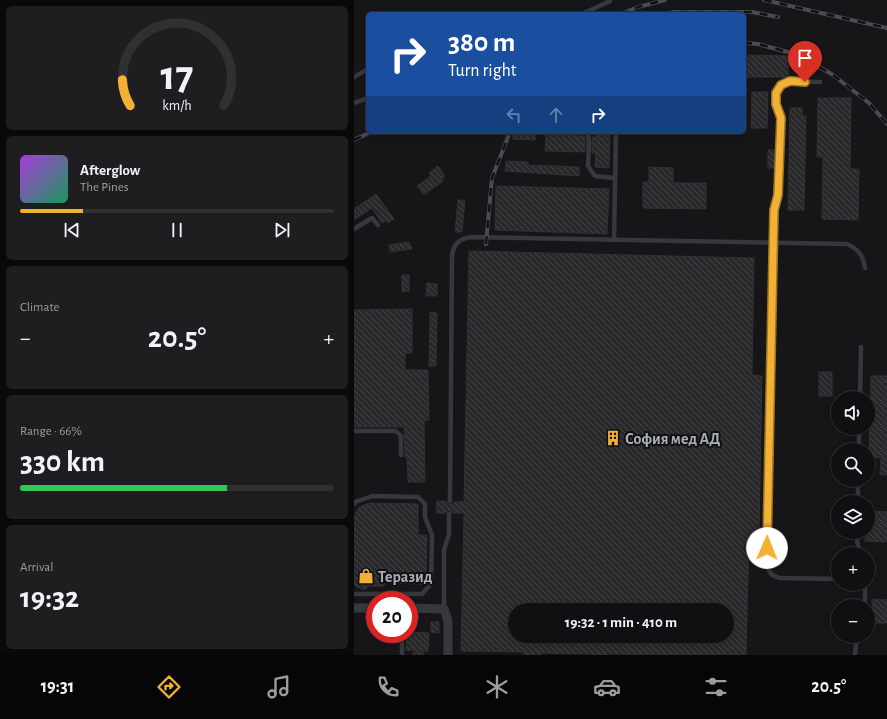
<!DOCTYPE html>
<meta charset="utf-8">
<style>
:root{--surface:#101012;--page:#1e1e20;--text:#f1f3f6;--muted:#9c9d9f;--line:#303032;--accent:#f2b134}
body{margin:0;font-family:"Alegreya Sans",sans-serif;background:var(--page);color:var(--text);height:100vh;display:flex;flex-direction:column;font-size:15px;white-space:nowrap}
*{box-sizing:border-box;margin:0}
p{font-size:13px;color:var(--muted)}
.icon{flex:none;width:22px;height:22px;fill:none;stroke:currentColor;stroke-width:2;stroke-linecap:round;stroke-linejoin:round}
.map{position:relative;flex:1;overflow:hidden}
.sheet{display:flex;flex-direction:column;gap:6px;padding:6px;background:#09090a;width:354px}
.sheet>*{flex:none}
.top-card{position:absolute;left:12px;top:12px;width:380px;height:122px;border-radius:6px;box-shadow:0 2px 6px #0003,0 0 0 1px var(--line);background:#1a4fa0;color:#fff;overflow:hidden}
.tools{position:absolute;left:477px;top:391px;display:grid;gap:8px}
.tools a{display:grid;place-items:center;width:44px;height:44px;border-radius:50%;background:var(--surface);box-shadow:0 2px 6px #0003,0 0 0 1px var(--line);font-size:20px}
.speed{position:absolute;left:12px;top:591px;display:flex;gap:8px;font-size:20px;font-weight:700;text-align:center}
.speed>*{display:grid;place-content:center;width:52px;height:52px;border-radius:50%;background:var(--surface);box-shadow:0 2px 6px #0003,0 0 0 1px var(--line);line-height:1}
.speed .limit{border:6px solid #d22;background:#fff;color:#111}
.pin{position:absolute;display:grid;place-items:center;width:34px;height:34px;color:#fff;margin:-41px -17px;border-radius:50% 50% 50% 0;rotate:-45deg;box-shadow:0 0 4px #0007}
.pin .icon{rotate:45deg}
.me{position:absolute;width:44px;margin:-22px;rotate:1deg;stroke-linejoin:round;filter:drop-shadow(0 0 3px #0008)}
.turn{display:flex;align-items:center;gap:14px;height:84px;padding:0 16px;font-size:18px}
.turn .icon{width:52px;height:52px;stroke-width:2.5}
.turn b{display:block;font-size:28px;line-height:34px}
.lanes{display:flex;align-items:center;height:38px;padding:0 16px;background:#0003;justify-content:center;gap:20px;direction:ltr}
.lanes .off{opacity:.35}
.big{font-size:30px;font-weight:700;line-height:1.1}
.sheet .widget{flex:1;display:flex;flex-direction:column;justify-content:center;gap:6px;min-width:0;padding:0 14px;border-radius:6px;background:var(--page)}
.sheet .dial{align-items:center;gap:0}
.dial svg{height:104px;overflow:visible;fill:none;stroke:var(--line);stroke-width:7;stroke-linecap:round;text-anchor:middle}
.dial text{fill:var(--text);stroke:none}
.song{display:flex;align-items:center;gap:12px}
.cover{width:48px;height:48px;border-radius:6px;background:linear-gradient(135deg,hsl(280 70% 55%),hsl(150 70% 35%))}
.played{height:4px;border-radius:2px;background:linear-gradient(90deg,var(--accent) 20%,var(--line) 20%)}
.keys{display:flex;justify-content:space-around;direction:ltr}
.heat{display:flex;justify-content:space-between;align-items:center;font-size:22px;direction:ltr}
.charge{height:6px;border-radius:3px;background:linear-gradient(90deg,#34c759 66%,var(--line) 0)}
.trip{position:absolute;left:154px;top:603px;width:226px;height:40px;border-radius:20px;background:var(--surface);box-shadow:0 2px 6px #0003,0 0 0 1px var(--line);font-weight:700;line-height:40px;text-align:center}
.dock{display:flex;height:64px;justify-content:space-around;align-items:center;background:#060607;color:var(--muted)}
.dock .icon{width:28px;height:28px}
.dock .on{color:var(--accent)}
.dock b{font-size:18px;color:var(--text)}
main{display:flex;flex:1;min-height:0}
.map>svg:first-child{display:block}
.building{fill:url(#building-back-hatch);stroke:#303034;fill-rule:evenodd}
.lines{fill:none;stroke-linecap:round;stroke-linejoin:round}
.lane{stroke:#37383d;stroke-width:4.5}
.street{stroke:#37383d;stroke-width:9}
.rail-casing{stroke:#4a4c52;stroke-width:4}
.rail{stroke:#111113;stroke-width:2.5;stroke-dasharray:8;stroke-linecap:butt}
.route-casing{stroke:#9d7322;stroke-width:10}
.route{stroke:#f2b134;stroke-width:7}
.labels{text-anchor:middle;stroke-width:4;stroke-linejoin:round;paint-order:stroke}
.poi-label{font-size:16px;font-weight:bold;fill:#a8adb8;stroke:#111113;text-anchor:start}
</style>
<main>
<section class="sheet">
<div class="widget dial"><svg viewBox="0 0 100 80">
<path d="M14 69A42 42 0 1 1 86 69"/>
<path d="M14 69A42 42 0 0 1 8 49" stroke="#f2b134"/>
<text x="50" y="56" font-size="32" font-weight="700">17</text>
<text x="50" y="72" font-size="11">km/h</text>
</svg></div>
<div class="widget">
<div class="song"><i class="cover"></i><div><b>Afterglow</b><p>The Pines</p></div></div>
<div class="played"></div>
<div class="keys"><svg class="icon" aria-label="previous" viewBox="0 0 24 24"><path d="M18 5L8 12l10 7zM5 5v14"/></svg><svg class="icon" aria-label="pause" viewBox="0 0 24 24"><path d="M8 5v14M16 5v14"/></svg><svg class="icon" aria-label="next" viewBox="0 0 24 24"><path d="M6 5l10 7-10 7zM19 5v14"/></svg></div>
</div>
<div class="widget"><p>Climate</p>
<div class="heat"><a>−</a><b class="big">20.5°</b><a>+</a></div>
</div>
<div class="widget"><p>Range · 66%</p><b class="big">330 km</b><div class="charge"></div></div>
<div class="widget"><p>Arrival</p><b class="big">19:32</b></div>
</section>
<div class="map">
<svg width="533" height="655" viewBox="0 0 533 655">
<defs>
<pattern id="building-back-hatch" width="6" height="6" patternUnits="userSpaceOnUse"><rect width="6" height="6" fill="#29292c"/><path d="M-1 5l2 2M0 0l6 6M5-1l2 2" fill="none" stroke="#454548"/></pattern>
</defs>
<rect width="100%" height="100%" fill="#161618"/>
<g class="building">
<polygon points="390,55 434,56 434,77 390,77"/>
<polygon points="398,92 414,92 413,128 397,128"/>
<polygon points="464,98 497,98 496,169 505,169 504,220 468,219 469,157 463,157"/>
<polygon points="436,108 448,108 448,116 452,116 450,210 434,210"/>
<polygon points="160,132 182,132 181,140 158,139"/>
<polygon points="242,132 256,132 255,168 241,167 242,153 238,153 238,137 242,137"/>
<polygon points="192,135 231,136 231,152 191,151"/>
<rect x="414" y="150" width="7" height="18"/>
<polygon points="152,161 174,162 174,165 225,167 225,176 151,171"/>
<polygon points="84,166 91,176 88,179 89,181 70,195 63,186 77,176 75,173"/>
<polygon points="295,167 319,168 319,183 352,183 352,209 289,208 289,182 295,182"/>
<polygon points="142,186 255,189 253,234 141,230"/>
<polygon points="22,194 40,219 34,223 32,220 28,223 18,208 0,220 0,209"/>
<polygon points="104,200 111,200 108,232 101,232"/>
<polygon points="55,242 58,249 36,252 35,245"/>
<path d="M115,251L400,258L398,375L408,376L405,536H395L392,655L254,654V655H240V654L187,653V655H170V652L107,651L110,513H99L95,510L91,513H82L83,501H92L96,505L98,504L100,502H110ZM161,610H373V636H161Z"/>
<polygon points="48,275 55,275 55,291 48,292"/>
<polygon points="73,283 83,284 83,296 72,296"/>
<polygon points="58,309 58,353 51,353 51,370 74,370 75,420 70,421 71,482 54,482 53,457 51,457 50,427 0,427 0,310"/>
<polygon points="76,312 83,313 82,366 75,366"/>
<rect x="465" y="372" width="13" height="24"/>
<polygon points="517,376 533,376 533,475 526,475 527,458 515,457"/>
<polygon points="16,503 64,504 64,535 73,535 72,584 30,583 30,586 14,586 12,589 11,588 10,590 0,585 0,516 5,507"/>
<polygon points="514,511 533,512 533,542 511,541 511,532 514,532"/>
<polygon points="518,599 533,600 533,623 519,623"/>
<polygon points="77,622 85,622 85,633 77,632"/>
<polygon points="55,632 75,633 74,651 69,651 69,655 59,655 60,650 52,650 53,634 55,634"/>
</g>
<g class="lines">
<g class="lane">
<polyline points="228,14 256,1"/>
<polyline points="0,77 14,69"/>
<polyline points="466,82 436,81 427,85 422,93 422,104 427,118 424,195 420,211 413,567 418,575 426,578 484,579"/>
<polyline points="0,103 14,98"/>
<polyline points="234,132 235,143 234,166 241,176 261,178"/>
<polyline points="0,229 18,218 24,225"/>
<polyline points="260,240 262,132"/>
<polyline points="506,398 507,347"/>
<polyline points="0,431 42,431 47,436 47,455"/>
<polyline points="505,450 505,428"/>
<path d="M96,501L98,256C99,244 106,238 118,237L493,244C504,249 509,255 511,268"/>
<polyline points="504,502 504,480"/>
<polyline points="0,504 1,502 18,496 64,497 71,504 71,517 78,535 77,584 68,594 0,594"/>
<polyline points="504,532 503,541 506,554"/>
<polyline points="511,606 511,584"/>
<polyline points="90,609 90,550 95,534 95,514"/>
<polyline points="48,655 48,634"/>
<polyline points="501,655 502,645 506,636"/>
</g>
<g class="street">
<polyline points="0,608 21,608"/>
<polyline points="55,608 90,609 94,621 94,655"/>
</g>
<defs>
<g id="rail">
<polyline points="410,0 533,28"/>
<polyline points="266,14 284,7 311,0"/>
<polyline points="310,14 320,12 398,12 424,17"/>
<polyline points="390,43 404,44 445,55 479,75 515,103 533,124"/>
<polyline points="0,140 17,132"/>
<polyline points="132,244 138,178 156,132"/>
</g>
</defs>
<use href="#rail" class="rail-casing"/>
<use href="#rail" class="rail"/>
</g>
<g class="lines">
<defs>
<polyline id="route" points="413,548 420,210 424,195 427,118 422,104 422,93 427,85 436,81 451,82"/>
</defs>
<use href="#route" class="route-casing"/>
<use href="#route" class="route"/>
</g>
<defs>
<symbol id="building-bare" viewBox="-9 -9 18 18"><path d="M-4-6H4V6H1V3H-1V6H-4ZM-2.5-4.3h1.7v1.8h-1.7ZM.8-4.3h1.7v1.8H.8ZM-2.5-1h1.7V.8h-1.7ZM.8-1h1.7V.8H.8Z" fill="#f2b134" stroke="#111113" stroke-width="2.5" paint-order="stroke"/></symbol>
<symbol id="shop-bare" viewBox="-9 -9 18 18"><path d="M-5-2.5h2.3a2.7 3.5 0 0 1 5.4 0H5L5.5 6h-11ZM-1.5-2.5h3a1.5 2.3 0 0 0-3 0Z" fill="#f2b134" stroke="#111113" stroke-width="2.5" paint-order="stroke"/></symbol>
</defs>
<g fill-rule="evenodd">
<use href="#building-bare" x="248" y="427" width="22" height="22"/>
<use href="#shop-bare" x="1" y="565" width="22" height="22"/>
</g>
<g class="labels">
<g class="poi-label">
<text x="271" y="444">София мед АД</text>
<text x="24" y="582">Теразид</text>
</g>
</g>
</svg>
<div class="tools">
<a><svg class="icon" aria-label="sound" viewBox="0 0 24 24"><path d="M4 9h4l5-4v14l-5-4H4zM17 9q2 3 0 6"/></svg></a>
<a><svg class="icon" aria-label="search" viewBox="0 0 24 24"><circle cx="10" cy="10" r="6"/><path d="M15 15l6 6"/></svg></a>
<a><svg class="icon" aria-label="layers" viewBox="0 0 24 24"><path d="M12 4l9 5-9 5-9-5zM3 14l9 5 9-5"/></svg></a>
<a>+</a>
<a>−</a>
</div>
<div class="speed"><div class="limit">20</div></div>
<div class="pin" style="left:451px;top:82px;background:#d93025"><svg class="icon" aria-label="arrive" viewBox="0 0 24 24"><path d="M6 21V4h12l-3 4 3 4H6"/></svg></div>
<svg class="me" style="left:413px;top:548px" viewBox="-20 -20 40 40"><circle r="19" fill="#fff"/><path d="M0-13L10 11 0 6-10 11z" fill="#f2b134"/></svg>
<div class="trip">19:32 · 1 min · 410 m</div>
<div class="top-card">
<div class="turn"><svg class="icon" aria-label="right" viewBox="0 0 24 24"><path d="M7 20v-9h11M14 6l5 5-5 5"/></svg><div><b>380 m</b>Turn right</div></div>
<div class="lanes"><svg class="icon off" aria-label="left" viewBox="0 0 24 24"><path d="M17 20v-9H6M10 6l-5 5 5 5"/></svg><svg class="icon off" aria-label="ahead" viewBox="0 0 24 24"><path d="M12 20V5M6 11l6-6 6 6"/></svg><svg class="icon" aria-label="right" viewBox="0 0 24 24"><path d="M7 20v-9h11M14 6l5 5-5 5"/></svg></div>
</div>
</div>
</main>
<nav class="dock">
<b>19:31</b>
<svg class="icon on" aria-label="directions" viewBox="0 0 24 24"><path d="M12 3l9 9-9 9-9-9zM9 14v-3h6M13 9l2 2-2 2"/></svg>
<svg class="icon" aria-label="music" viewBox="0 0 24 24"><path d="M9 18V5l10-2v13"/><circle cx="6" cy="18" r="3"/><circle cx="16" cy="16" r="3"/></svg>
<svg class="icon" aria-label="phone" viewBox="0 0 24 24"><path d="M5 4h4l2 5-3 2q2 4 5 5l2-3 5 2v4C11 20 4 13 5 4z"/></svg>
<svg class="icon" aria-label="climate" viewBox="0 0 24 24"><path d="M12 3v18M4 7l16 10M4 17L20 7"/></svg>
<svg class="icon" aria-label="car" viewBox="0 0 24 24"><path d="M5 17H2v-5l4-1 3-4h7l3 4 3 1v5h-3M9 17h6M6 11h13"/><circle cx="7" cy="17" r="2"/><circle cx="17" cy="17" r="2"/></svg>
<svg class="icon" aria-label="filters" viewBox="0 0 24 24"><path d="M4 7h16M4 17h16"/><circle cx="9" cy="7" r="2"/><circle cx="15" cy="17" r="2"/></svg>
<b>20.5°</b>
</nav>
